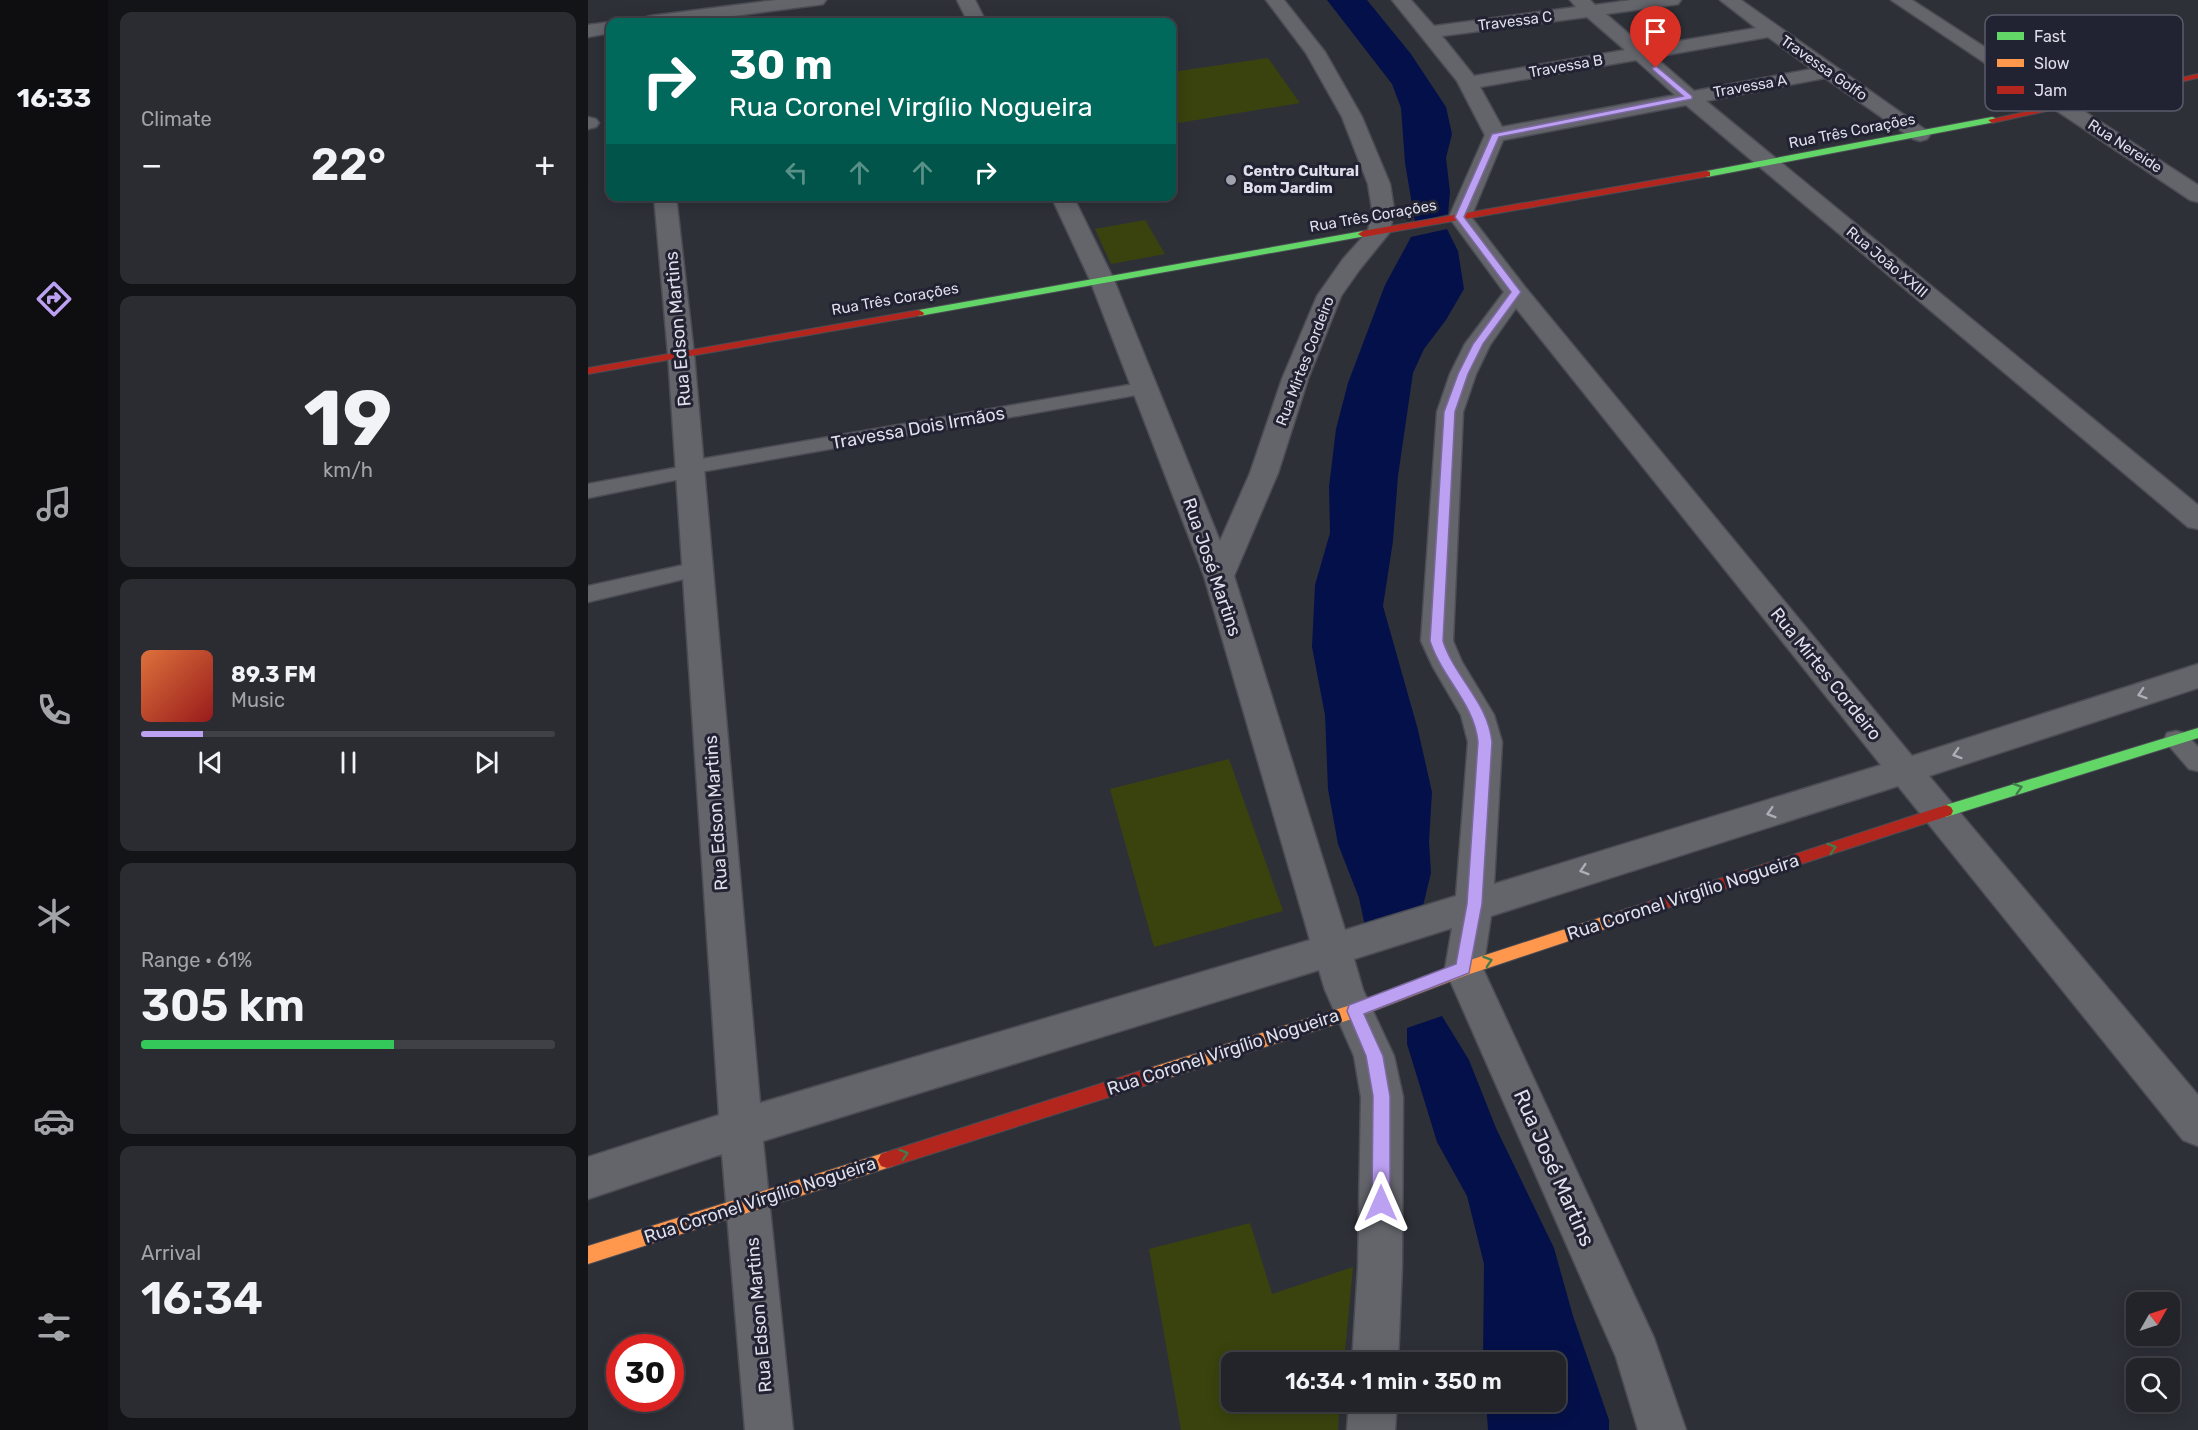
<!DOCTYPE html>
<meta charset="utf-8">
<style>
:root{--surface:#22242a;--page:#2a2c32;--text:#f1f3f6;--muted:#a2a4a8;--line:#3f4147;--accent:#bca0f2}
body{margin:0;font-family:Rubik,sans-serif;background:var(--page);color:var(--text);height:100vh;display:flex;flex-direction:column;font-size:22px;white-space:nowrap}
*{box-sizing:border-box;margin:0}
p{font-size:20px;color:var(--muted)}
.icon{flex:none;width:33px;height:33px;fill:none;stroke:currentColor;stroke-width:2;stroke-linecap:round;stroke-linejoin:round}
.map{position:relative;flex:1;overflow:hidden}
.sheet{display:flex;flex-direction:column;gap:12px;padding:12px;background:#131417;width:480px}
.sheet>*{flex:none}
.top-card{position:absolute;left:18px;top:18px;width:570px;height:183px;border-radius:12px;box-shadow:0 3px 15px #0003,0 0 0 2px var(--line);background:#00695c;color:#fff;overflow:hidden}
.needle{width:39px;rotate:51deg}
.controls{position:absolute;left:1538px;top:1292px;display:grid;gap:12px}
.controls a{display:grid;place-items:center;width:54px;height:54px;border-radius:12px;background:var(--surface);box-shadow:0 3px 15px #0003,0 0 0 2px var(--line);font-size:30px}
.speed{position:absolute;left:18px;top:1334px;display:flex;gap:12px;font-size:30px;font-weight:700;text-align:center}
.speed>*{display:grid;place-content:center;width:78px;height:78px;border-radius:50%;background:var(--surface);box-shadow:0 3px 15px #0003,0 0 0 2px var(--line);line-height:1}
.speed .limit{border:9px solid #d22;background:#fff;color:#111}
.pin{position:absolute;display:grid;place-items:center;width:51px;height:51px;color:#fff;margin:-62px -26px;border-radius:50% 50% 50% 0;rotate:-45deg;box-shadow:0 0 6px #0007}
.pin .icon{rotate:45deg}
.me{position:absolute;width:66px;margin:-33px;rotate:0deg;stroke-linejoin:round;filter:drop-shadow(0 0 4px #0008)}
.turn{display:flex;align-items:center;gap:21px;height:126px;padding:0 24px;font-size:27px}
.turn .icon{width:78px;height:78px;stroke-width:2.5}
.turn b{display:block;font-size:42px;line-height:51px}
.lanes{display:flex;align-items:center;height:57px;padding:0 24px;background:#0003;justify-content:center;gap:30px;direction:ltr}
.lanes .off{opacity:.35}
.big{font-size:45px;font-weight:600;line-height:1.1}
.sheet .widget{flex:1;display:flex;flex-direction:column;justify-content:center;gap:9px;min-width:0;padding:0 21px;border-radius:12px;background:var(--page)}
.sheet .dial{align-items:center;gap:0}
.dial b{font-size:78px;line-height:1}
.song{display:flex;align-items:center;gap:18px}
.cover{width:72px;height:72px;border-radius:9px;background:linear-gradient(135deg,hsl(20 70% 55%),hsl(0 70% 35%))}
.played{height:6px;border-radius:3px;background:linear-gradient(90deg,var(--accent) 15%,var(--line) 15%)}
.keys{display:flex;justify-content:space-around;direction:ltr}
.heat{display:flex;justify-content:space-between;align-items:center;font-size:33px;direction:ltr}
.charge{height:9px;border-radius:4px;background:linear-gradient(90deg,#34c759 61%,var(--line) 0)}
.trip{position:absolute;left:633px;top:1352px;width:345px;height:60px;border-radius:12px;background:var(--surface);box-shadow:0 3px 15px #0003,0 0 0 2px var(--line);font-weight:600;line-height:60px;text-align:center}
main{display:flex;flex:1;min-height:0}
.menu{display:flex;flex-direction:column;width:108px;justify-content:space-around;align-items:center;background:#0e0e11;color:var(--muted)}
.menu .icon{width:42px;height:42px}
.menu .selected{color:var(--accent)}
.menu b{font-size:27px;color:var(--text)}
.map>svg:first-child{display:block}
.green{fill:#3a430e}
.water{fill:#041049}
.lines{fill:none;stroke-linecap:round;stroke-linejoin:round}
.lane-casing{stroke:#4b4c54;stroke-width:3}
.street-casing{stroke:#4b4c54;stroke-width:3}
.fast-casing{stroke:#4b4c54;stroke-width:2}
.slow-casing{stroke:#4b4c54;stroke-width:2}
.jam-casing{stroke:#4b4c54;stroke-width:2}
.lane{fill:#64656b;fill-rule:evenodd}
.street{fill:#64656b;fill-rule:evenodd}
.fast{fill:#63d668;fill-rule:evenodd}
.slow{fill:#ff974d;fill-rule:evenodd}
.jam{fill:#b3261e;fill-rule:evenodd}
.oneway{stroke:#adaeb7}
.oneway2{stroke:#427c4d}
.route{fill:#bca0f2;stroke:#7a689d;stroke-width:1.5}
.poi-dot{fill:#a0a2ac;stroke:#212232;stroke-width:2}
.labels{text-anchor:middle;stroke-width:6;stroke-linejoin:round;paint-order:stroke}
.far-street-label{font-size:15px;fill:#dedfea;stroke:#212232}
.far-poi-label{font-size:15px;font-weight:bold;fill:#dedfea;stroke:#212232;text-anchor:start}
.street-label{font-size:18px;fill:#dedfea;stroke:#212232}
.near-street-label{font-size:21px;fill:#dedfea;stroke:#212232}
.key{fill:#212232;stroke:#5a5b69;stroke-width:1.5}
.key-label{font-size:16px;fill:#dedfea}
</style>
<main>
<nav class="menu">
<b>16:33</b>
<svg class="icon selected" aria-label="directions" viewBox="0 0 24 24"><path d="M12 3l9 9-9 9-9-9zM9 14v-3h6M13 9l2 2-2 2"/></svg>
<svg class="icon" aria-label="music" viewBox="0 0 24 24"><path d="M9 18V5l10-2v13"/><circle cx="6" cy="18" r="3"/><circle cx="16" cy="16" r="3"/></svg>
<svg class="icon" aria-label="phone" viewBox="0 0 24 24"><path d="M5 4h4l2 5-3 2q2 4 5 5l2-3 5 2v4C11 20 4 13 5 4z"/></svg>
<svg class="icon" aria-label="climate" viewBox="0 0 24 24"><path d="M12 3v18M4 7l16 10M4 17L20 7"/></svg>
<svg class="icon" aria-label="car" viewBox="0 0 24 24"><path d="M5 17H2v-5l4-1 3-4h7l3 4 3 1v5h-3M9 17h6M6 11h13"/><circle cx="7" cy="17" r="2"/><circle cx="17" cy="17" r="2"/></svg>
<svg class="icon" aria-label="filters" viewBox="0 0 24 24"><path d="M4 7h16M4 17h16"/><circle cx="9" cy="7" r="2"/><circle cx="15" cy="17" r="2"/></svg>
</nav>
<section class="sheet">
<div class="widget"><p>Climate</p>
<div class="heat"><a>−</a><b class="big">22°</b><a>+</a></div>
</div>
<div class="widget dial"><b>19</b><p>km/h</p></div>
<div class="widget">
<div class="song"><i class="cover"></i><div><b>89.3 FM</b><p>Music</p></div></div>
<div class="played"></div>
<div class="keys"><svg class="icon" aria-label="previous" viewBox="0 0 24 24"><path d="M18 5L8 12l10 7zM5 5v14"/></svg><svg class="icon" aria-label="pause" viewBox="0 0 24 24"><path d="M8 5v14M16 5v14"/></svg><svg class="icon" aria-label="next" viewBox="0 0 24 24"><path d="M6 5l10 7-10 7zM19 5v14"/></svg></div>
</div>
<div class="widget"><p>Range · 61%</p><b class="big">305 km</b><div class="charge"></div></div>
<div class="widget"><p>Arrival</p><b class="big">16:34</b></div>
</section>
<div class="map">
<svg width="1610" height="1430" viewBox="0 0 1610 1430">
<rect width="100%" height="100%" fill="#2e3038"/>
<g class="green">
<polygon points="680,58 712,103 584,124 584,72"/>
<polygon points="557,220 577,254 523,264 507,229"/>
<polygon points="641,759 695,911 566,947 522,789"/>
<polygon points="662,1223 684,1294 765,1267 756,1362 644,1362 644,1401 752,1401 750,1430 593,1430 561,1249"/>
</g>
<g class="water">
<polygon points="739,0 779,0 823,54 858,107 864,134 858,158 862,192 860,214 827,222 817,163 813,108 804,84"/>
<polygon points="859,229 870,251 876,289 858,320 836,349 825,373 810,476 805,541 795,606 830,730 844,792 841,842 843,873 835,906 777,926 771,898 750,844 740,789 737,715 724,647 727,585 742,533 741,487 748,429 760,383 797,285 823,237"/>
<polygon points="854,1016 881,1060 908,1128 966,1248 985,1316 1021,1420 1021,1430 900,1430 898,1401 968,1401 968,1362 895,1362 896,1264 879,1196 849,1142 819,1044 819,1028"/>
</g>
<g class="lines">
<defs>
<g id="lane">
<polygon points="558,382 565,384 567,388 565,392 112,472 109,475 102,477 0,498 0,484 92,467 95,463 102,461"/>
<polygon points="109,562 117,564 120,569 117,574 0,602 0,586"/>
<polygon points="1588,731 1597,733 1610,747 1610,771 1601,769 1576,740 1579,733"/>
</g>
<g id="street">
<polygon points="188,0 238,0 235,4 229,5 100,22 53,22 56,18 62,16"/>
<polygon points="369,0 387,0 398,22 380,22"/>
<path d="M678,0H696L737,52L774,117L802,184L806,209L802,232L772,269L753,296L720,379L690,473L646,576L757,930L868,896L880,742L873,715L845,667L833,641L849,412L862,374L877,344L916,292L861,217L897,135L869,81L804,0H823L846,26L988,7L982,0H1002L1007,5L1043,0H1093L1090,4L1084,5L1018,14L1056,47L1168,28L1132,0H1153L1339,131L1342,135L1339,139L1332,141L1325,139L1237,78L1118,101L1610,505V529L1600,527L1098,105L915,140L883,217L937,287L1324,756L1610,664V688L1341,776L1610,1095V1146L1595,1140L1310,786L903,916L895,969L1066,1338L1098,1430H1050L1028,1357L857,969L864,928L766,959L775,990L806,1056L815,1097L814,1267L810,1362H764L770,1267L773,1097L766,1056L737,990L731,970L175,1141L205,1430H157L134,1154L0,1199V1157L131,1115L80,354L66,196H88L106,354L172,1103L722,940L616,576L502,280L463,196H485L526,280L632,541L662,473L694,379L729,296L755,259L780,231L784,209L780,184L754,117L718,53ZM999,17L1037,50L886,76L854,36ZM1180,37L1224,69L1106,91L1067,57ZM1048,60L1087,95L914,127L892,87ZM928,308L1293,765L906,884L914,742L906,715L874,662L865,641L875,412L888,374L902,345Z"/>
<polygon points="1303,0 1324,0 1610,185 1610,202 1602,200"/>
<polygon points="22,22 22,33 0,37 0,25"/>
<polygon points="0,117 8,119 11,123 8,127 0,129"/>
<polygon points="761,1401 809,1401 807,1430 759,1430"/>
</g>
<g id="fast">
<polygon points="1404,117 1407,118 1407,122 1119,177 1115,174 1119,171"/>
<polygon points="775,231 778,232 778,236 331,316 326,313 331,310"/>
<polygon points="1610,728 1610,738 1358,817 1353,815 1351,811 1353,807 1358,805"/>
</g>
<g id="slow">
<polygon points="1042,908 1047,909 1050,914 1047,919 879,975 767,1018 565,1083 559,1080 557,1075 559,1070 565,1067 766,1004 876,962"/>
<polygon points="299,1152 305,1154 308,1160 305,1166 299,1168 0,1264 0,1246"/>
</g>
<g id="jam">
<polygon points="1610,74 1610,78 1404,123 1400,120"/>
<polygon points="1119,171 1122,172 1122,176 775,237 770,234 775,231"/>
<polygon points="331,310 336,313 335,315 0,374 0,368"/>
<polygon points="1358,805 1363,807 1365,811 1363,815 1042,920 1037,919 1034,914 1037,909 1042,908"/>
<polygon points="565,1067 571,1070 573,1075 571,1080 565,1083 299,1168 293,1166 290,1160 293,1154 299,1152"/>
</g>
</defs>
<use href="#lane" class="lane-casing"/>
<use href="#street" class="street-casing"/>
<use href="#fast" class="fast-casing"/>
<use href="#slow" class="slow-casing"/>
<use href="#jam" class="jam-casing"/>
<use href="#lane" class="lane"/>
<use href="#street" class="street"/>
<use href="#fast" class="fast"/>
<use href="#slow" class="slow"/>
<use href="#jam" class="jam"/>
</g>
<defs><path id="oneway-chevron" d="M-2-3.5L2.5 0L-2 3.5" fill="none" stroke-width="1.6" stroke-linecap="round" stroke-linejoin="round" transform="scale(1.5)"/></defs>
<g class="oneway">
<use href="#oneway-chevron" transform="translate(1554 694) rotate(162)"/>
<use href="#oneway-chevron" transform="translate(1369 754) rotate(162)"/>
<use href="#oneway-chevron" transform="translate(1183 813) rotate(163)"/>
<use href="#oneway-chevron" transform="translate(996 870) rotate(163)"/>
</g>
<g class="oneway2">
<use href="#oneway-chevron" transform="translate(1430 788) rotate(-17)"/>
<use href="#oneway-chevron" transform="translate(1244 848) rotate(-18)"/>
<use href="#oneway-chevron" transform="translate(900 961) rotate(-18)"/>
<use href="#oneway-chevron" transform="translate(316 1154) rotate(-18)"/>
</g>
<path class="route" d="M1068,66L1104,96V99L911,137L876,217L933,292L895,344L880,374L867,412L855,641C867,678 900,702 904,742L894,904L881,973L776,1014L795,1056L802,1096V1203L799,1209L793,1212L787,1209L784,1203L785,1096L778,1056L759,1011L761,1005L868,964L879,904L890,742C886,703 854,678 842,641L856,412L870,374L885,344L923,292L867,217L904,134L1095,96L1065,70L1064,68Z"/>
<circle class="poi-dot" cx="643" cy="180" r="6"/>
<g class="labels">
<g class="far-street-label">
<text transform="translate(927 21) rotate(-7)" y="5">Travessa C</text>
<text transform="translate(978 66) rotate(-10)" y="5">Travessa B</text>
<text transform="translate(1236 68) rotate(35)" y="5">Travessa Golfo</text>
<text transform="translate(1162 86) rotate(-10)" y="5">Travessa A</text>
<text transform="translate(1264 131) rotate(-11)" y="5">Rua Três Corações</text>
<text transform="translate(1537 146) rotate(33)" y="5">Rua Nereide</text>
<text transform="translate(785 216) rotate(-10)" y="5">Rua Três Corações</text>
<text transform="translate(1299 262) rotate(40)" y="5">Rua João XXIII</text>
<text transform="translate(307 299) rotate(-10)" y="5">Rua Três Corações</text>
<text transform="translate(717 361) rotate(-69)" y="5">Rua Mirtes Cordeiro</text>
</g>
<g class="far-poi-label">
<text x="655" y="176">Centro Cultural<tspan x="655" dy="17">Bom Jardim</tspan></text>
</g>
<g class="street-label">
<text transform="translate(90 329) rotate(-95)" y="6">Rua Edson Martins</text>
<text transform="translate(330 428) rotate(-10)" y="6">Travessa Dois Irmãos</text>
<text transform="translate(624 567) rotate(71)" y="6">Rua José Martins</text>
<text transform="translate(1238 674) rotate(51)" y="6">Rua Mirtes Cordeiro</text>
<text transform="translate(128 813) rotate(-94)" y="6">Rua Edson Martins</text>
<text transform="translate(1095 897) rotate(-18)" y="6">Rua Coronel Virgílio Nogueira</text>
<text transform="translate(635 1052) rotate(-18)" y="6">Rua Coronel Virgílio Nogueira</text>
<text transform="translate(172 1200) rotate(-18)" y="6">Rua Coronel Virgílio Nogueira</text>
<text transform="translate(171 1315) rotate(-95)" y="6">Rua Edson Martins</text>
</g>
<g class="near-street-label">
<text transform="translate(966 1168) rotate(66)" y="7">Rua José Martins</text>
</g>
</g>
<rect x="1397" y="15" width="198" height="96" rx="9" class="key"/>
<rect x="1409" y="32" width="27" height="8" fill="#63d668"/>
<rect x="1409" y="59" width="27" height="8" fill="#ff974d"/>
<rect x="1409" y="86" width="27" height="8" fill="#b3261e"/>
<g class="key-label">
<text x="1446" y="42">Fast</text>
<text x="1446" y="69">Slow</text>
<text x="1446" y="96">Jam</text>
</g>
</svg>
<div class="controls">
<a><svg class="needle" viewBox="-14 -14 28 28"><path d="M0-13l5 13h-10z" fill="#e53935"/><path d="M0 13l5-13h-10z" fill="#a2a4a8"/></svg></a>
<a><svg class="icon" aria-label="search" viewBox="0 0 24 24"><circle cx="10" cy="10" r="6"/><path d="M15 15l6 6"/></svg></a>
</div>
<div class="speed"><div class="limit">30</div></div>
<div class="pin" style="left:1068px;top:68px;background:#d93025"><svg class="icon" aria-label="arrive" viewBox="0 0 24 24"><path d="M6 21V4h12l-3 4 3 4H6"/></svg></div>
<svg class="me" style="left:793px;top:1203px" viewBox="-20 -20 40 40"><path d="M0-17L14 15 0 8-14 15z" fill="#bca0f2" stroke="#fff" stroke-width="4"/></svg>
<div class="trip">16:34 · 1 min · 350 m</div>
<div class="top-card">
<div class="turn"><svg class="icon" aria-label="right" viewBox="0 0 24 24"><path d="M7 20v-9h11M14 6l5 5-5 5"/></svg><div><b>30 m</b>Rua Coronel Virgílio Nogueira</div></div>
<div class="lanes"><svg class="icon off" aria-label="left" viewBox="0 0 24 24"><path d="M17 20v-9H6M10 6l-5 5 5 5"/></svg><svg class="icon off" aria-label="ahead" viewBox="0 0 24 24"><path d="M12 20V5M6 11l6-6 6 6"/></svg><svg class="icon off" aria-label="ahead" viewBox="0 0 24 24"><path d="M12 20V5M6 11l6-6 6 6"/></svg><svg class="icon" aria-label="right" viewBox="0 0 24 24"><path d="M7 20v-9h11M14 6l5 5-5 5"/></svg></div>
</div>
</div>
</main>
